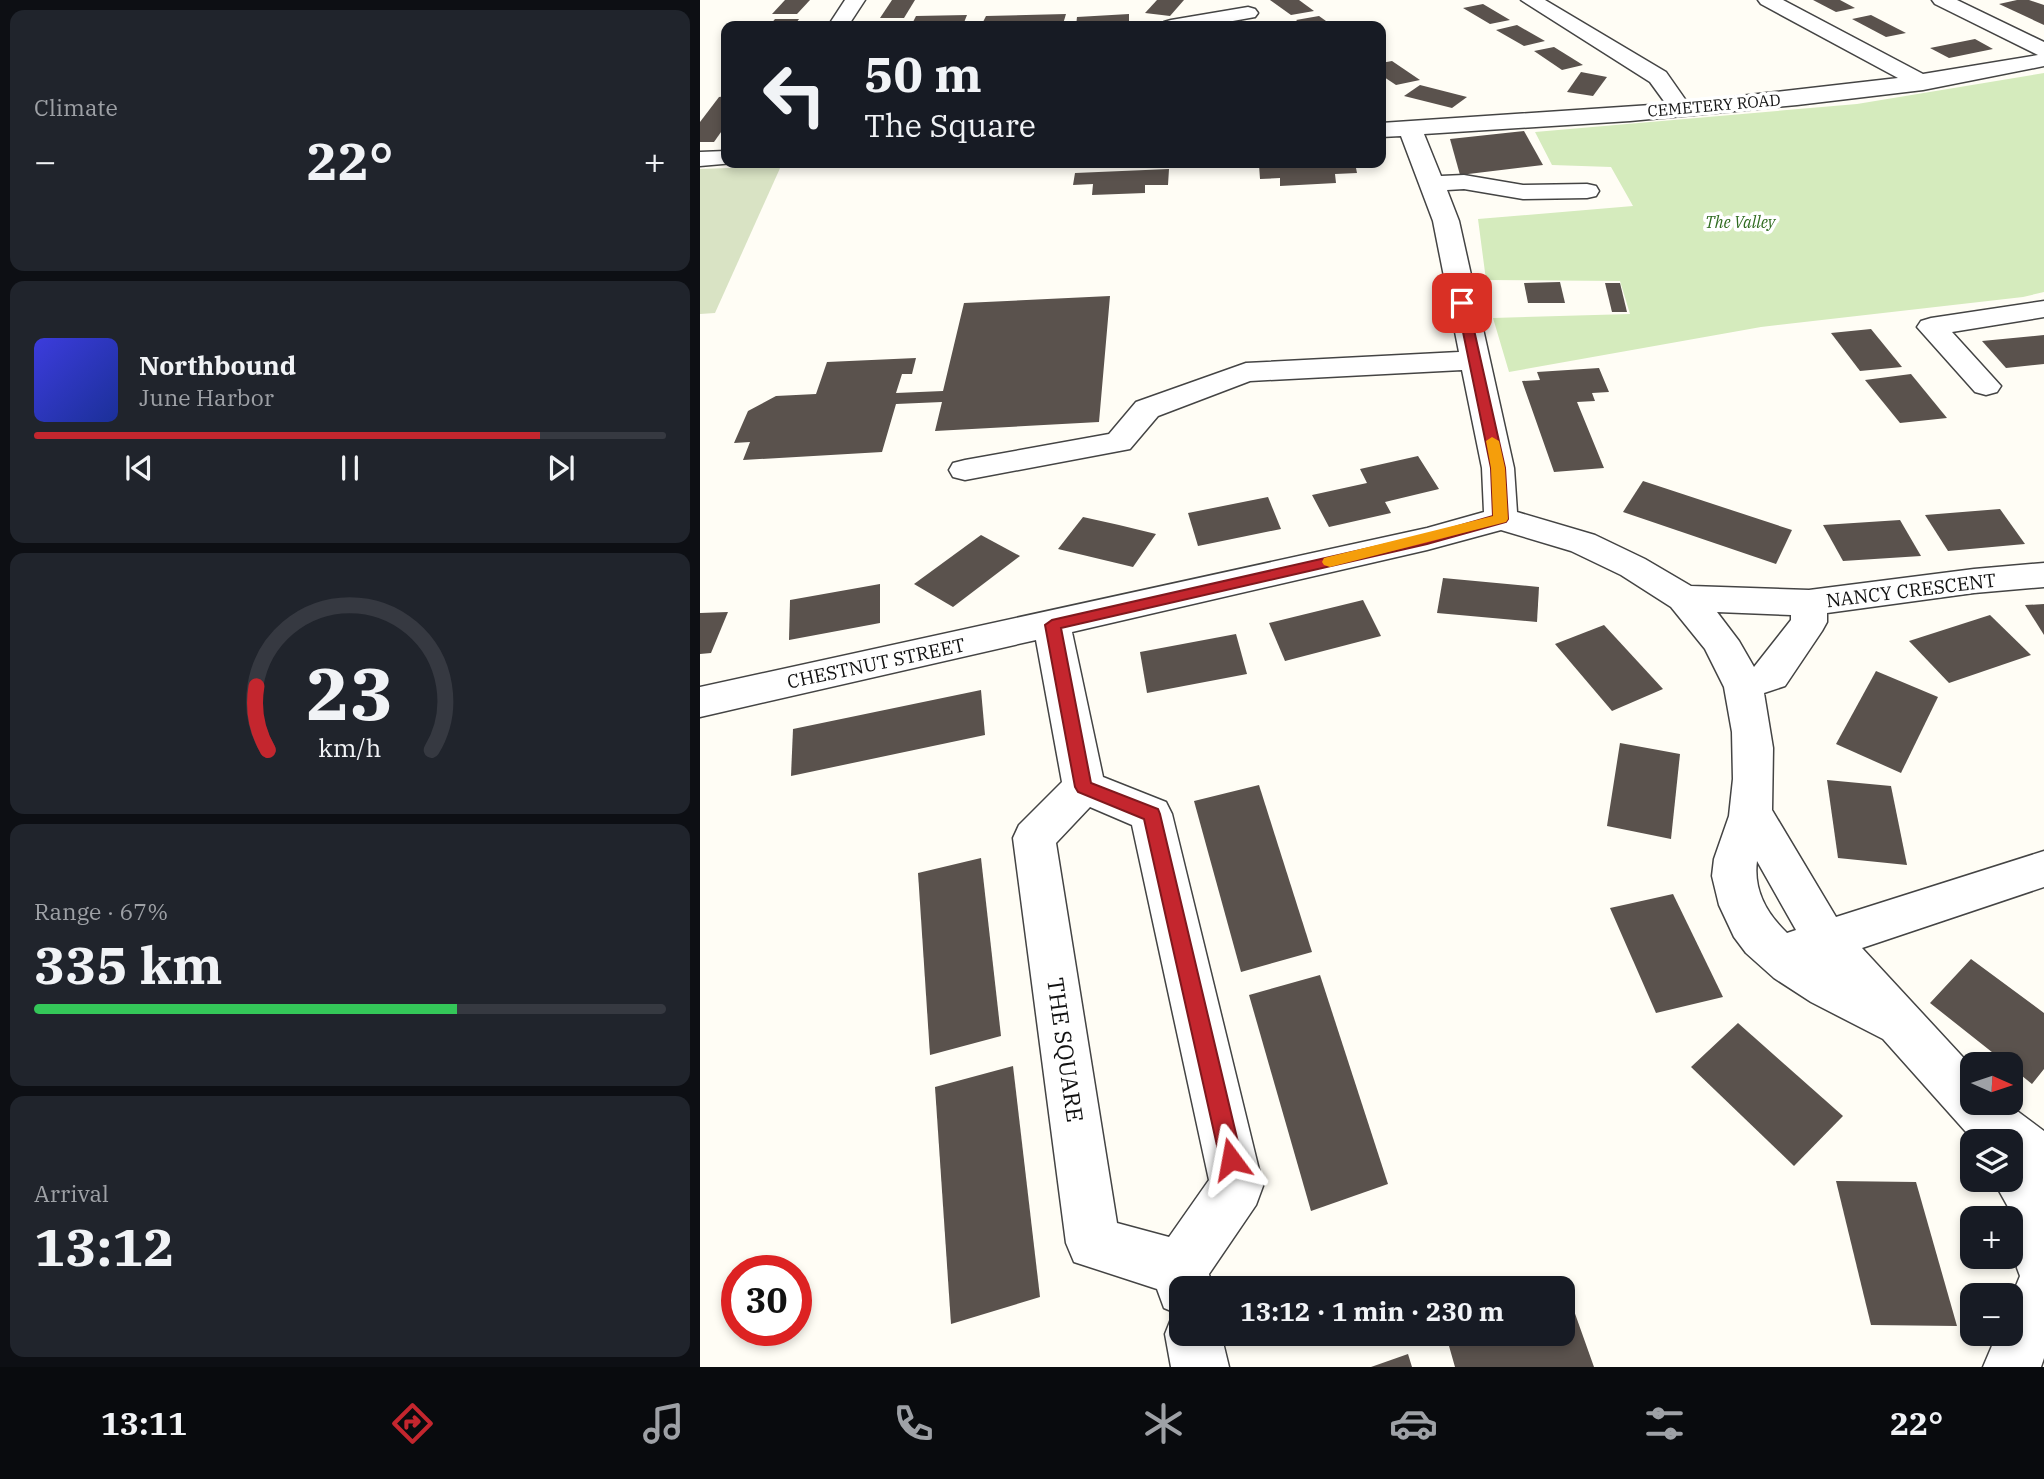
<!DOCTYPE html>
<meta charset="utf-8">
<style>
:root{--surface:#171b24;--page:#20242c;--text:#f1f3f6;--muted:#9ea1a6;--line:#363941;--accent:#c4262e}
body{margin:0;font-family:"IBM Plex Serif",serif;background:var(--page);color:var(--text);height:100vh;display:flex;flex-direction:column;font-size:26px;white-space:nowrap}
*{box-sizing:border-box;margin:0}
p{font-size:23px;color:var(--muted)}
.icon{flex:none;width:38px;height:38px;fill:none;stroke:currentColor;stroke-width:2;stroke-linecap:round;stroke-linejoin:round}
.map{position:relative;flex:1;overflow:hidden}
.side{display:flex;flex-direction:column;gap:10px;padding:10px;background:#0d0f14;width:700px}
.side>*{flex:none}
.hud{position:absolute;left:21px;top:21px;width:665px;height:147px;border-radius:14px;box-shadow:0 4px 10px #0003;background:#171b24;color:var(--text);overflow:hidden}
.needle{width:46px;rotate:93deg}
.fabs{position:absolute;left:1260px;top:1052px;display:grid;gap:14px}
.fabs a{display:grid;place-items:center;width:63px;height:63px;border-radius:14px;background:var(--surface);box-shadow:0 4px 10px #0003;font-size:35px}
.speed{position:absolute;left:21px;top:1255px;display:flex;gap:14px;font-size:35px;font-weight:700;text-align:center}
.speed>*{display:grid;place-content:center;width:91px;height:91px;border-radius:50%;background:var(--surface);box-shadow:0 4px 10px #0003;line-height:1}
.speed .limit{border:10px solid #d22;background:#fff;color:#111}
.pin{position:absolute;display:grid;place-items:center;width:60px;height:60px;color:#fff;margin:-30px;border-radius:14px;box-shadow:0 4px 10px #0006}
.me{position:absolute;width:77px;margin:-38px;rotate:347deg;stroke-linejoin:round;filter:drop-shadow(0 0 5px #0008)}
.turn{display:flex;align-items:center;gap:24px;height:147px;padding:0 28px;font-size:32px}
.turn .icon{width:91px;height:91px;stroke-width:2.5}
.turn b{display:block;font-size:49px;line-height:60px}
.big{font-size:52px;font-weight:800;line-height:1.1}
.side .tile{flex:1;display:flex;flex-direction:column;justify-content:center;gap:10px;min-width:0;padding:0 24px;border-radius:14px;background:var(--page)}
.side .dial{align-items:center;gap:0}
.dial svg{height:182px;overflow:visible;fill:none;stroke:var(--line);stroke-width:7;stroke-linecap:round;text-anchor:middle}
.dial text{fill:var(--text);stroke:none}
.song{display:flex;align-items:center;gap:21px}
.cover{width:84px;height:84px;border-radius:10px;background:linear-gradient(135deg,hsl(240 70% 55%),hsl(230 70% 35%))}
.played{height:7px;border-radius:4px;background:linear-gradient(90deg,var(--accent) 80%,var(--line) 80%)}
.keys{display:flex;justify-content:space-around;direction:ltr}
.heat{display:flex;justify-content:space-between;align-items:center;font-size:38px;direction:ltr}
.charge{height:10px;border-radius:5px;background:linear-gradient(90deg,#34c759 67%,var(--line) 0)}
.trip{position:absolute;left:469px;top:1276px;width:406px;height:70px;border-radius:14px;background:var(--surface);box-shadow:0 4px 10px #0003;font-weight:800;line-height:70px;text-align:center}
.menu{display:flex;height:112px;justify-content:space-around;align-items:center;background:#090b0e;color:var(--muted)}
.menu .icon{width:49px;height:49px}
.menu .current{color:var(--accent)}
.menu b{font-size:32px;color:var(--text)}
main{display:flex;flex:1;min-height:0}
.map>svg:first-child{display:block}
.green{fill:#d5ebbd}
.cemetery{fill:#d9e3c4}
.building{fill:#5a524d}
.lines{fill:none;stroke-linecap:round;stroke-linejoin:round}
.minor-casing{stroke:#444;stroke-width:3}
.minor{fill:#fff;fill-rule:evenodd}
.route{fill:#c4262e;stroke:#7f191e;stroke-width:2}
.slow{fill:#f59e0b}
.labels{text-anchor:middle;stroke-width:7;stroke-linejoin:round;paint-order:stroke}
.far-street-label{font-size:16px;fill:#111;stroke:#fff}
.far-park-label{font-size:16px;font-style:italic;fill:#2f6b1f;stroke:#fff}
.street-label{font-size:19px;fill:#111;stroke:#fff}
.near-street-label{font-size:23px;fill:#111;stroke:#fff}
</style>
<main>
<section class="side">
<div class="tile"><p>Climate</p>
<div class="heat"><a>−</a><b class="big">22°</b><a>+</a></div>
</div>
<div class="tile">
<div class="song"><i class="cover"></i><div><b>Northbound</b><p>June Harbor</p></div></div>
<div class="played"></div>
<div class="keys"><svg class="icon" aria-label="previous" viewBox="0 0 24 24"><path d="M18 5L8 12l10 7zM5 5v14"/></svg><svg class="icon" aria-label="pause" viewBox="0 0 24 24"><path d="M8 5v14M16 5v14"/></svg><svg class="icon" aria-label="next" viewBox="0 0 24 24"><path d="M6 5l10 7-10 7zM19 5v14"/></svg></div>
</div>
<div class="tile dial"><svg viewBox="0 0 100 80">
<path d="M14 69A42 42 0 1 1 86 69"/>
<path d="M14 69A42 42 0 0 1 9 41" stroke="#c4262e"/>
<text x="50" y="56" font-size="32" font-weight="700">23</text>
<text x="50" y="72" font-size="11">km/h</text>
</svg></div>
<div class="tile"><p>Range · 67%</p><b class="big">335 km</b><div class="charge"></div></div>
<div class="tile"><p>Arrival</p><b class="big">13:12</b></div>
</section>
<div class="map">
<svg width="1344" height="1367" viewBox="0 0 1344 1367">
<rect width="100%" height="100%" fill="#fffdf5"/>
<polygon class="green" points="1344,73 1344,292 1323,297 1061,327 809,372 793,318 930,314 920,281 786,280 778,219 933,206 911,167 852,165 835,132 1157,104"/>
<polygon class="cemetery" points="81,166 15,313 0,314 0,169"/>
<g class="building">
<polygon points="85,0 110,0 97,14 72,14"/>
<polygon points="192,0 215,0 204,18 180,18"/>
<polygon points="457,0 484,0 470,16 445,13"/>
<polygon points="570,0 599,0 614,11 591,15"/>
<polygon points="1113,0 1140,0 1155,8 1136,12"/>
<polygon points="1317,0 1329,0 1344,5 1344,25 1299,4"/>
<polygon points="783,4 810,20 790,24 763,8"/>
<polygon points="366,14 363,24 281,26 286,16"/>
<polygon points="429,14 429,23 376,26 377,17"/>
<polygon points="267,15 263,25 211,26 216,16"/>
<polygon points="1171,15 1206,33 1186,37 1152,19"/>
<polygon points="619,16 633,26 603,26 596,20"/>
<polygon points="75,19 99,19 94,26 69,26"/>
<polygon points="817,25 845,41 824,46 796,30"/>
<polygon points="1275,39 1293,49 1249,58 1230,48"/>
<polygon points="854,47 883,65 862,70 834,51"/>
<polygon points="692,61 720,80 696,85 681,75 681,63"/>
<polygon points="881,72 907,77 893,96 867,92"/>
<polygon points="720,85 767,97 752,108 704,96"/>
<polygon points="26,96 26,125 14,142 0,142 0,122 19,97"/>
<polygon points="824,131 843,165 760,175 750,139"/>
<polygon points="655,163 657,173 635,174 636,183 580,186 580,178 560,179 559,165"/>
<polygon points="469,169 468,185 445,185 445,193 392,195 393,184 373,185 375,173"/>
<polygon points="860,282 865,303 828,303 824,283"/>
<polygon points="905,283 920,283 927,312 912,312"/>
<polygon points="410,296 399,422 235,431 242,402 196,404 182,452 43,460 50,442 34,443 48,411 76,396 116,394 127,362 216,358 212,374 202,374 196,393 243,391 264,303"/>
<polygon points="1171,329 1202,367 1160,371 1131,333"/>
<polygon points="1344,335 1344,364 1306,368 1282,341"/>
<polygon points="899,368 909,392 892,393 895,401 877,402 904,468 854,472 822,381 840,380 837,372"/>
<polygon points="1211,374 1247,418 1200,423 1165,380"/>
<polygon points="718,456 739,489 685,502 691,513 629,527 612,495 667,483 660,469"/>
<polygon points="943,481 1016,505 1092,530 1076,564 923,512"/>
<polygon points="568,497 581,529 498,546 488,513"/>
<polygon points="1300,509 1325,544 1248,551 1225,515"/>
<polygon points="383,517 419,525 456,534 433,567 358,549"/>
<polygon points="1200,520 1221,556 1143,561 1123,525"/>
<polygon points="281,535 320,556 253,607 214,584"/>
<polygon points="743,578 839,587 837,622 737,613"/>
<polygon points="180,584 180,623 89,640 90,600"/>
<polygon points="663,600 681,636 585,661 569,623"/>
<polygon points="1344,604 1344,635 1325,605"/>
<polygon points="28,612 11,653 0,654 0,613"/>
<polygon points="1290,615 1331,655 1249,683 1209,641"/>
<polygon points="904,625 963,689 912,711 855,644"/>
<polygon points="536,634 547,674 447,693 440,652"/>
<polygon points="1176,671 1238,697 1201,773 1136,744"/>
<polygon points="281,690 285,735 91,776 93,729"/>
<polygon points="920,743 980,754 971,839 907,826"/>
<polygon points="1127,780 1191,786 1207,865 1138,858"/>
<polygon points="559,785 612,952 541,972 494,801"/>
<polygon points="281,858 301,1036 230,1055 218,873"/>
<polygon points="973,894 1023,997 956,1013 910,908"/>
<polygon points="1271,959 1344,1013 1344,1069 1332,1084 1311,1067 1311,1064 1307,1064 1230,1003"/>
<polygon points="620,975 688,1184 611,1211 549,995"/>
<polygon points="1038,1023 1143,1116 1094,1166 991,1067"/>
<polygon points="313,1066 340,1297 251,1324 235,1087"/>
<polygon points="1136,1181 1216,1182 1257,1326 1171,1325"/>
<polygon points="873,1308 894,1367 755,1367 749,1346 791,1334 863,1334 863,1311"/>
<polygon points="708,1354 712,1367 671,1367"/>
</g>
<g class="lines">
<defs>
<g id="minor">
<polygon points="145,0 165,0 148,26 128,26"/>
<path d="M821,0H845L966,72L987,102L1198,78L1061,4L1058,0H1083L1223,74L1338,55L1235,4L1232,0H1257L1344,42V66L1223,90L1097,105L930,121L724,134L741,176L764,175L823,185L887,184L896,186L899,191L896,196L887,198L823,199L764,189L747,190L759,221L814,468L817,512L895,535L945,559L991,586L1109,590L1274,569L1344,563V587L1274,593L1127,613V622L1122,631L1085,686L1064,693L1073,748L1072,810L1136,917L1344,851V887L1162,948L1272,1067V1102H1305L1344,1131V1358L1341,1367H1283L1297,1334H1311V1298L1320,1276L1317,1268L1312,1214L1293,1180H1311V1141H1274L1183,1039L1111,1002L1074,978L1046,953L1034,937L1019,905L1012,876L1014,859L1029,816L1033,779L1032,732L1024,687L1005,649L971,607L921,575L871,551L801,530L727,550L372,632L403,777L466,802L472,814L563,1186L556,1205L509,1274L512,1288H481V1334H521L529,1367H471L465,1334L473,1314L476,1313L464,1308L457,1289L374,1262L366,1243L313,838L319,825L362,782L336,640L0,717V687L727,528L784,512L782,468L762,370L550,381L458,416L430,449L265,480L253,477L249,470L253,463L265,460L409,434L436,402L546,363L759,352L733,221L701,136L681,137V123L966,104L950,82ZM1017,612L1091,615V620L1054,667L1039,641ZM390,807L432,825L509,1180L469,1237L417,1223L356,843ZM1057,861L1096,930L1087,933C1067,914 1053,890 1057,861Z"/>
<polygon points="548,7 555,9 558,13 555,17 505,26 461,26 464,22 471,20"/>
<polygon points="26,151 26,163 34,163 0,166 0,152"/>
<polygon points="1344,301 1344,317 1252,332 1301,386 1297,392 1286,395 1275,392 1217,327 1221,321 1231,318"/>
</g>
</defs>
<use href="#minor" class="minor-casing"/>
<use href="#minor" class="minor"/>
</g>
<polygon class="route" points="762,299 768,303 805,468 808,519 806,522 727,544 361,628 391,783 458,809 460,814 542,1159 539,1167 531,1170 523,1167 520,1159 444,819 378,792 375,787 345,625 352,620 727,535 793,516 791,468 757,303"/>
<polygon class="slow" points="792,437 799,441 805,468 808,519 806,522 630,567 624,565 622,562 624,558 793,516 791,468 786,441"/>
<g class="labels">
<g class="far-street-label">
<text transform="translate(1014 105) rotate(-5)" y="6">CEMETERY ROAD</text>
</g>
<g class="far-park-label">
<text x="1040" y="228">The Valley</text>
</g>
<g class="street-label">
<text transform="translate(1211 590) rotate(-7)" y="7">NANCY CRESCENT</text>
<text transform="translate(176 663) rotate(-12)" y="7">CHESTNUT STREET</text>
</g>
<g class="near-street-label">
<text transform="translate(365 1050) rotate(82)" y="8">THE SQUARE</text>
</g>
</g>
</svg>
<div class="fabs">
<a><svg class="needle" viewBox="-14 -14 28 28"><path d="M0-13l5 13h-10z" fill="#e53935"/><path d="M0 13l5-13h-10z" fill="#9ea1a6"/></svg></a>
<a><svg class="icon" aria-label="layers" viewBox="0 0 24 24"><path d="M12 4l9 5-9 5-9-5zM3 14l9 5 9-5"/></svg></a>
<a>+</a>
<a>−</a>
</div>
<div class="speed"><div class="limit">30</div></div>
<div class="pin" style="left:762px;top:303px;background:#d93025"><svg class="icon" aria-label="arrive" viewBox="0 0 24 24"><path d="M6 21V4h12l-3 4 3 4H6"/></svg></div>
<svg class="me" style="left:531px;top:1159px" viewBox="-20 -20 40 40"><path d="M0-17L14 15 0 8-14 15z" fill="#c4262e" stroke="#fff" stroke-width="4"/></svg>
<div class="trip">13:12 · 1 min · 230 m</div>
<div class="hud">
<div class="turn"><svg class="icon" aria-label="left" viewBox="0 0 24 24"><path d="M17 20v-9H6M10 6l-5 5 5 5"/></svg><div><b>50 m</b>The Square</div></div>
</div>
</div>
</main>
<nav class="menu">
<b>13:11</b>
<svg class="icon current" aria-label="directions" viewBox="0 0 24 24"><path d="M12 3l9 9-9 9-9-9zM9 14v-3h6M13 9l2 2-2 2"/></svg>
<svg class="icon" aria-label="music" viewBox="0 0 24 24"><path d="M9 18V5l10-2v13"/><circle cx="6" cy="18" r="3"/><circle cx="16" cy="16" r="3"/></svg>
<svg class="icon" aria-label="phone" viewBox="0 0 24 24"><path d="M5 4h4l2 5-3 2q2 4 5 5l2-3 5 2v4C11 20 4 13 5 4z"/></svg>
<svg class="icon" aria-label="climate" viewBox="0 0 24 24"><path d="M12 3v18M4 7l16 10M4 17L20 7"/></svg>
<svg class="icon" aria-label="car" viewBox="0 0 24 24"><path d="M5 17H2v-5l4-1 3-4h7l3 4 3 1v5h-3M9 17h6M6 11h13"/><circle cx="7" cy="17" r="2"/><circle cx="17" cy="17" r="2"/></svg>
<svg class="icon" aria-label="filters" viewBox="0 0 24 24"><path d="M4 7h16M4 17h16"/><circle cx="9" cy="7" r="2"/><circle cx="15" cy="17" r="2"/></svg>
<b>22°</b>
</nav>
